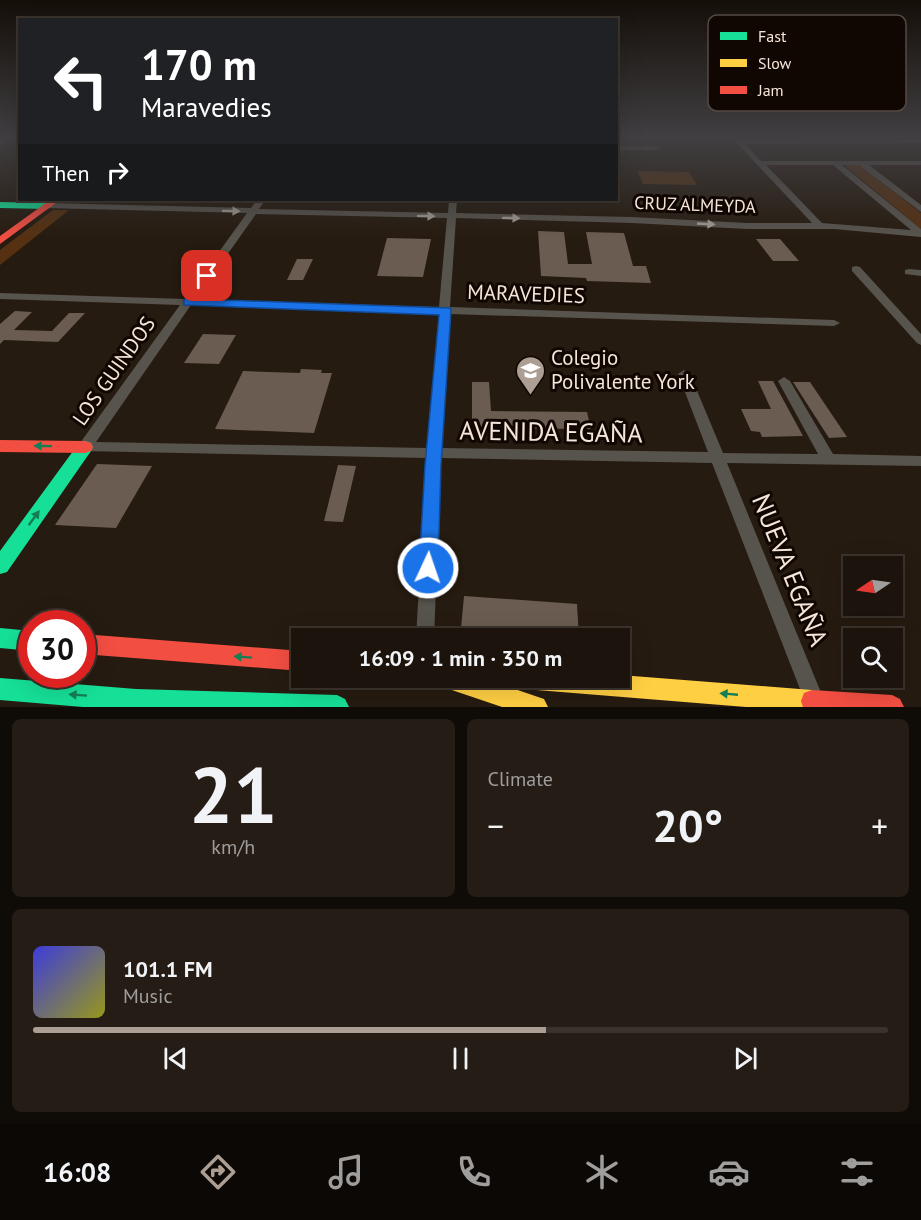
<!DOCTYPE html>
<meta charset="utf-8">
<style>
:root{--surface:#1c140c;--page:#251d15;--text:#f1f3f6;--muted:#a09e9d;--line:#3a332d;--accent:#ad9e93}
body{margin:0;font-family:"PT Sans",sans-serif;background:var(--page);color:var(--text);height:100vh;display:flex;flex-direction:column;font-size:22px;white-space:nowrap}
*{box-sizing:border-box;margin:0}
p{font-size:20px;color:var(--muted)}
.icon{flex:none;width:33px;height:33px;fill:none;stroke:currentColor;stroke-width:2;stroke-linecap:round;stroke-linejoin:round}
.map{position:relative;height:707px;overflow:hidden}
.sheet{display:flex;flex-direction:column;gap:12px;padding:12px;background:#0f0b07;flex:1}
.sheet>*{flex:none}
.top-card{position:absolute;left:18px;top:18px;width:600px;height:183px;border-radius:0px;box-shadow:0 6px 24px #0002,0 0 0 2px var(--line);background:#202124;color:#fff;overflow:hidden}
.needle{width:39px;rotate:257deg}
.buttons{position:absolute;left:843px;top:556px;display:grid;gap:12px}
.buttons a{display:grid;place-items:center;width:60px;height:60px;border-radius:0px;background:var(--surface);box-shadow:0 6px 24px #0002,0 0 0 2px var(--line);font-size:30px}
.speed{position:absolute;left:18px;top:610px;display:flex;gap:12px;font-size:30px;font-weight:700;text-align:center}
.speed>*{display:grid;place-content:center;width:78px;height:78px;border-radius:50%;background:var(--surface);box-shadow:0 6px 24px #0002,0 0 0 2px var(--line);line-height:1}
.speed .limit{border:9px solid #d22;background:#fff;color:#111}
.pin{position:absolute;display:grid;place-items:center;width:51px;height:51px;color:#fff;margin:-26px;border-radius:12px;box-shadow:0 3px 9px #0006}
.me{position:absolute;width:66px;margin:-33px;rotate:3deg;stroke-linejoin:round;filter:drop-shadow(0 0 4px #0008)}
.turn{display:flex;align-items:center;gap:21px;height:126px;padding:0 24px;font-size:27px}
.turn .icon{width:78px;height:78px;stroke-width:2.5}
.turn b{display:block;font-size:42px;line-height:51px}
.then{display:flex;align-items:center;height:57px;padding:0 24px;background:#0003;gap:12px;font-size:22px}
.big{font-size:45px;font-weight:700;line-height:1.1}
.sheet .card{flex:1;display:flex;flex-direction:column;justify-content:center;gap:9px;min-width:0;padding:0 21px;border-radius:9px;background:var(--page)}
.sheet .dial{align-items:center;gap:0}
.dial b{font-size:78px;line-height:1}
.song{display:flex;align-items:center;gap:18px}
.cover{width:72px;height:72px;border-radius:9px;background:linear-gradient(135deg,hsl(240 70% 55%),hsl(60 70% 35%))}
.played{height:6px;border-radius:3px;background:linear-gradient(90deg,var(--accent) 60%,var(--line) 60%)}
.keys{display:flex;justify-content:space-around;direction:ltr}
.heat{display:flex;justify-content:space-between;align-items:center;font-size:33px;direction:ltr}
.sheet .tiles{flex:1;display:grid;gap:12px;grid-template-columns:1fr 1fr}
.card:last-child{grid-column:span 2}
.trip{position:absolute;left:291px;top:628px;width:339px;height:60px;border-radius:0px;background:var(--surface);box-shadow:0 6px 24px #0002,0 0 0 2px var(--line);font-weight:700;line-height:60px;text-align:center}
.menu{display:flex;height:96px;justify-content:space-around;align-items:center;background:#0b0805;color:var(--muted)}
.menu .icon{width:42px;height:42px}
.menu .on{color:var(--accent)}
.menu b{font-size:27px;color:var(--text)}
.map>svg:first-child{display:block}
.green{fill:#553112}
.building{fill:#6a5c50}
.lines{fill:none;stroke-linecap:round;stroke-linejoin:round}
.street{fill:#57534d;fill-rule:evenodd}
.fast{fill:#16e098;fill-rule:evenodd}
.slow{fill:#ffcf43;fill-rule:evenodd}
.jam{fill:#f24e42;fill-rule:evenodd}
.oneway{fill:#a69c94}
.oneway2{fill:#147e54}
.route{fill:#1a73e8;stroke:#114b97;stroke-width:1.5}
.labels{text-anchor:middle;stroke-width:6;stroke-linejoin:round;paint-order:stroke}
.far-street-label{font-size:18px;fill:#f5e5da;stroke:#110702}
.street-label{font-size:21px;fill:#f5e5da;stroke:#110702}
.poi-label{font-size:21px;fill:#f5e5da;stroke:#110702;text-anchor:start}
.near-street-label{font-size:26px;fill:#f5e5da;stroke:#110702}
.key{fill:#110702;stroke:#554a43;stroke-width:1.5}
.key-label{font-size:16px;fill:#f5e5da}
</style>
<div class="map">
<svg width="921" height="707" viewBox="0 0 921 707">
<rect width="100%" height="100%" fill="#261b10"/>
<g class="green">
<polygon points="844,165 860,165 921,213 921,229"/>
<polygon points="637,171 689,172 697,185 643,184"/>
<polygon points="53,210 69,210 0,265 0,250"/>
</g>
<g class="building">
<polygon points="538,231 564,232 568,264 592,264 586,232 624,233 633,266 646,266 651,283 587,281 586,278 541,276"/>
<polygon points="387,238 431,239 423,277 377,276"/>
<polygon points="756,239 780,239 799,261 773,261"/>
<polygon points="297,259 313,259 303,280 287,280"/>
<polygon points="15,311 32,312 14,330 52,331 69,313 85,313 58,342 4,340 0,344 0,324"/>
<polygon points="203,334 236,335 219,364 184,363"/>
<polygon points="301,369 322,370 321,373 332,373 314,433 215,429 243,371 300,373"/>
<polygon points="758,381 773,381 803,436 762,437 760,432 751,431 741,409 771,409"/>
<polygon points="472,382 489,382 491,411 587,412 591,429 472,428"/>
<polygon points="793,382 810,382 847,437 829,438"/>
<polygon points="97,464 152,466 116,528 55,525"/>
<polygon points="338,465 356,466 343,522 324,521"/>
<polygon points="464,596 577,604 579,639 460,639"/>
</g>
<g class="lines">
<g class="street">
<polygon points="3,139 10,139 0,145 0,140"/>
<path d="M733,139H921V143L745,144L761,161H921V165H869L921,205V212L859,165H842L921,229V237L834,229H747L632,223L456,218L450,307L834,320L840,323L834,326L450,314L441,448L708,452L678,374L684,370L690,374L723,453L818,454L778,381L784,377L790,381L833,454L921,456V466L727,463L824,700L821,707H807L712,463L441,458L434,639H416L426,458L80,451L78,447L80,443L180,305L0,299V293L185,299L247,213L44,208V204L47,203L251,208L257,200H265L259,209L448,213L449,200H457L456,213L632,217L747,223H812ZM766,165H833L911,230L822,223ZM256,214L447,218L439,307L196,299ZM191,305L439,313L427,448L96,442Z"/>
<polygon points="616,146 657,146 661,148 657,150 616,150"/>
<polygon points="856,266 860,267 921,334 921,345 917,343 852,271 852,267"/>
<polygon points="909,269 921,270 921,276 905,274 905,270"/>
</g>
<g class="fast">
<polygon points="0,202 47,203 52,206 47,209 0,208"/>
<polygon points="85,441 91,443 93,447 91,451 7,572 0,574 0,551 79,443"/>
<polygon points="0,628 32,631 32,651 0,648"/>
<polygon points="0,678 136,689 337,695 345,699 349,707 83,707 0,700"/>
</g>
<g class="slow">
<polygon points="620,675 812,690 820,693 823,701 821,707 746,707 524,689 516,686 513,678 620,678"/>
<polygon points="437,678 482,678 544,699 548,707 502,707 440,686"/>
</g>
<g class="jam">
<polygon points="50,200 60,200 0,244 0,236"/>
<polygon points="0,440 85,441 91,443 93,447 91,451 85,453 0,452"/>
<polygon points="82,634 302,651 302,671 82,654"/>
<polygon points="812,690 892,695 900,699 904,707 803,707 801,701 804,693"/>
</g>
</g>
<defs><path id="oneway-solid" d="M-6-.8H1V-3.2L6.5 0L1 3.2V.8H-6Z" transform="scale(1.5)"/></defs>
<g class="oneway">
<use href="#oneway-solid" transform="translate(231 211) rotate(1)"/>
<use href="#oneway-solid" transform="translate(426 216) rotate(1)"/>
<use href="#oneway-solid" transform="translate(511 218) rotate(1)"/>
<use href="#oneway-solid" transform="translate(706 224) rotate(3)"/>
</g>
<g class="oneway2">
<use href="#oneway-solid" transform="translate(43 446) rotate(-179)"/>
<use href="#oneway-solid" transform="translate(34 518) rotate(-54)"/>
<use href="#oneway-solid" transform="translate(243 657) rotate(-176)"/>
<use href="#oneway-solid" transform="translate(729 694) rotate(-175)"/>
<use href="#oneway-solid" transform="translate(78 695) rotate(-176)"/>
</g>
<linearGradient id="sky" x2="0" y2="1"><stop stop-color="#150f09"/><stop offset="0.58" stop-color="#413f42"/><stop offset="1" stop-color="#413f42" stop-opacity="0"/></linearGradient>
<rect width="921" height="238" fill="url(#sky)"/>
<polygon class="route" points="207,273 212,276 196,299 450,308 451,311 441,465 438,568 435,573 428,576 421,573 419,568 425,465 439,315 184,305 184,300 203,274"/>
<defs>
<symbol id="school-pin" viewBox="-11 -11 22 30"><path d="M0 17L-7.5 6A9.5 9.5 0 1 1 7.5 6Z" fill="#ad9e93" stroke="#110702"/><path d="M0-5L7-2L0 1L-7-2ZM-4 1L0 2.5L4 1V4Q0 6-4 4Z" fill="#fff"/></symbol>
</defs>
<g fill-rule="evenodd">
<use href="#school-pin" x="514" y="354" width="33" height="45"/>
</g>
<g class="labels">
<g class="far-street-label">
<text transform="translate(695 205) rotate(2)" y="6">CRUZ ALMEYDA</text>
</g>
<g class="street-label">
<text transform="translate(526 294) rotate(2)" y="7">MARAVEDIES</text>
<text transform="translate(114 371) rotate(-55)" y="7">LOS GUINDOS</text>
</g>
<g class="poi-label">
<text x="551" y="365">Colegio<tspan x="551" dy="24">Polivalente York</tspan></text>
</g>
<g class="near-street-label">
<text transform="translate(551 432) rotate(1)" y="9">AVENIDA EGAÑA</text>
<text transform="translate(790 570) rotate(68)" y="9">NUEVA EGAÑA</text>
</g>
</g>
<rect x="708" y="15" width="198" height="96" rx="9" class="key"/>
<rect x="720" y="32" width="27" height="8" fill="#16e098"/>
<rect x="720" y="59" width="27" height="8" fill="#ffcf43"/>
<rect x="720" y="86" width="27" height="8" fill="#f24e42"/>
<g class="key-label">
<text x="758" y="42">Fast</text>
<text x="758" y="69">Slow</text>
<text x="758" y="96">Jam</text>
</g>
</svg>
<div class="buttons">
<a><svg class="needle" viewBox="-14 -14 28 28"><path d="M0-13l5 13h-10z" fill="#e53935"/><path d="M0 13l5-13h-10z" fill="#a09e9d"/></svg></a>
<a><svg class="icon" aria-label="search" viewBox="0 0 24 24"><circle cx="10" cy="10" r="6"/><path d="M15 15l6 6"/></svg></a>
</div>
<div class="speed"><div class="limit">30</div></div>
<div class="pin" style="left:207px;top:276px;background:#d93025"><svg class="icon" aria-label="arrive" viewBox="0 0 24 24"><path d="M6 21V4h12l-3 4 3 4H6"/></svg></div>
<svg class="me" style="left:428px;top:568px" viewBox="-20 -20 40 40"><circle r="17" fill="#1a73e8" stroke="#fff" stroke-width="3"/><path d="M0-11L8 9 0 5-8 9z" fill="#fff"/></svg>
<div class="trip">16:09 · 1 min · 350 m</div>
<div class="top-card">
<div class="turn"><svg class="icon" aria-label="left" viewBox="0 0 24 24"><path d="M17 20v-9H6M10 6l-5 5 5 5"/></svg><div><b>170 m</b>Maravedies</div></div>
<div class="then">Then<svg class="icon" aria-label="right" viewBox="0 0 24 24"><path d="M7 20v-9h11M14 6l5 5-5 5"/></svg></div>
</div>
</div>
<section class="sheet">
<div class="tiles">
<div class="card dial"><b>21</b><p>km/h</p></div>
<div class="card"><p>Climate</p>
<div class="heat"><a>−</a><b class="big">20°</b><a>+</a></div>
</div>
<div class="card">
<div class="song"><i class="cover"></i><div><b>101.1 FM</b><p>Music</p></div></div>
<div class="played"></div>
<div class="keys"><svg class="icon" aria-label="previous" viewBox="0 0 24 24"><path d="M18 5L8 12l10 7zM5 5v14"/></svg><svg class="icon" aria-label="pause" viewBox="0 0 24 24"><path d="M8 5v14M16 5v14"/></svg><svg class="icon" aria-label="next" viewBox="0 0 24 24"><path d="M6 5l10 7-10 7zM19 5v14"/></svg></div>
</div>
</div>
</section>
<nav class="menu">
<b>16:08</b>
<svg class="icon on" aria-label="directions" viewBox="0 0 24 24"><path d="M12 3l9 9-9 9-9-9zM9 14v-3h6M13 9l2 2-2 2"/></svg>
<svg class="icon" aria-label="music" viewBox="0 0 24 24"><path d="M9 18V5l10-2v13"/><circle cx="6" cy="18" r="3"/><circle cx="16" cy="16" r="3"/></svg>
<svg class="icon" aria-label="phone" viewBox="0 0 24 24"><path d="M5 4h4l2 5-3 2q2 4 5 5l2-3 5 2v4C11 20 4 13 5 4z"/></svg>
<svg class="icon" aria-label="climate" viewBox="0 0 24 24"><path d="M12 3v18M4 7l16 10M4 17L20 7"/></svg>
<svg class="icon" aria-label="car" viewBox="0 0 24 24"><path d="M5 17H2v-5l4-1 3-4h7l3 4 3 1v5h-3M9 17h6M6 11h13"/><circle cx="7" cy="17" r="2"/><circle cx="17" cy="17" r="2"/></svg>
<svg class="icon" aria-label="filters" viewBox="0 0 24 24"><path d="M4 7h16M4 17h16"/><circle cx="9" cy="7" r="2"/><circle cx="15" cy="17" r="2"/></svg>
</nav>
